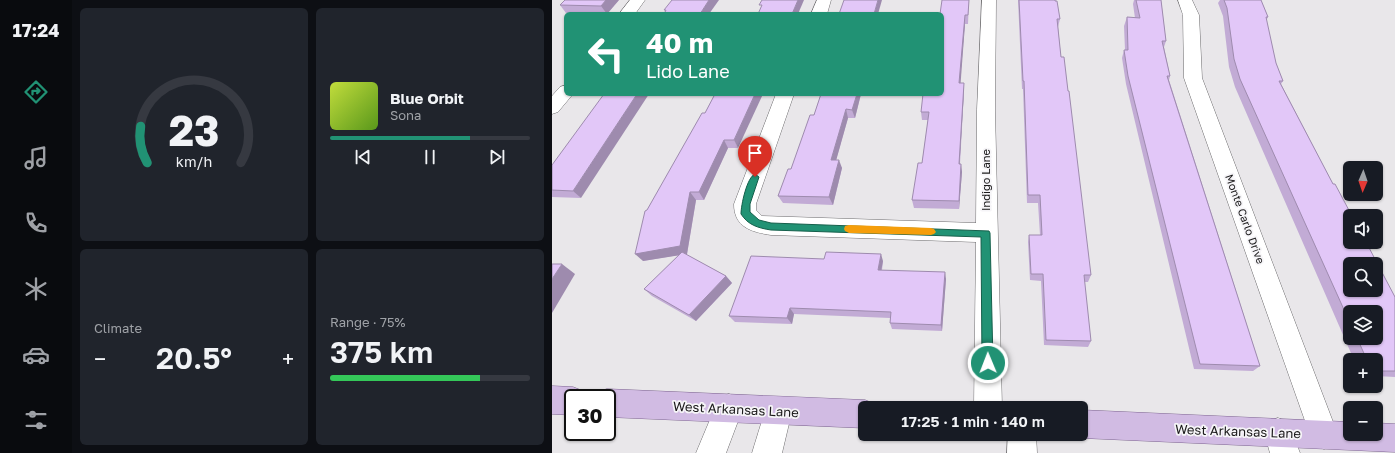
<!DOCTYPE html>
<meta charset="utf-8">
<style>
:root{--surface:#171b24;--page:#20242c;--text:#f1f3f6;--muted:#9ea1a6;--line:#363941;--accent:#219274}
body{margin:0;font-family:"Golos Text",sans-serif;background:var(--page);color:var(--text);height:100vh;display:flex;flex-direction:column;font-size:15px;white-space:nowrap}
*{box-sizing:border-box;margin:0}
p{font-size:13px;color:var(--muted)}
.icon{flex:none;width:22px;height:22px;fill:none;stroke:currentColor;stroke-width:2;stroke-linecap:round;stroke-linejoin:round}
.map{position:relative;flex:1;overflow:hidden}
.details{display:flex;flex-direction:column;gap:8px;padding:8px;background:#0d0f14;width:480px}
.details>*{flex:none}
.top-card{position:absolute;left:12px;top:12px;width:380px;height:84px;border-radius:6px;box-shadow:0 1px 3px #0004;background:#219274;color:#fff;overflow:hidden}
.needle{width:26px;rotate:182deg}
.controls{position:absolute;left:791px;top:161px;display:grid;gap:8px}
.controls a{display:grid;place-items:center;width:40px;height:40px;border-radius:6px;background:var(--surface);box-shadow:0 1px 3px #0004;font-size:20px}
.speed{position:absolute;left:12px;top:389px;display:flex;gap:8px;font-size:20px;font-weight:700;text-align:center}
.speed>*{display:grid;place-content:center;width:52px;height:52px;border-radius:50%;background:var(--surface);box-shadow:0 1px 3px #0004;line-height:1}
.speed .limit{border:2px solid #111;border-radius:6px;background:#fff;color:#111}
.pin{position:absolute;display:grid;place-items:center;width:34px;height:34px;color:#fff;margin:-41px -17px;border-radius:50% 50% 50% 0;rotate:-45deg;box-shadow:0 0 4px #0007}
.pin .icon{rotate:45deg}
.me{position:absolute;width:44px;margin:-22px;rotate:359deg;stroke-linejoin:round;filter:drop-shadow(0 0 3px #0008)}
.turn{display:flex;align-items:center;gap:14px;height:84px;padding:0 16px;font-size:18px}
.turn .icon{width:52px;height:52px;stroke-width:2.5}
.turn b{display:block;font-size:28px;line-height:34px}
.big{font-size:30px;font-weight:600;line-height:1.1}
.details .tile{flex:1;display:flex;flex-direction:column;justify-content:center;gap:6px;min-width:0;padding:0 14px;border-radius:6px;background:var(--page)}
.details .dial{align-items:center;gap:0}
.dial svg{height:104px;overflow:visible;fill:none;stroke:var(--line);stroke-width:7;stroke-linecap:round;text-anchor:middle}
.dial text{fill:var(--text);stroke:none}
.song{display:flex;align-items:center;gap:12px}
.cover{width:48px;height:48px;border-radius:6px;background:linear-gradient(135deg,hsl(70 70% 55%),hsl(90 70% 35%))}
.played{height:4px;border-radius:2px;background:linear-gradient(90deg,var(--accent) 70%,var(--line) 70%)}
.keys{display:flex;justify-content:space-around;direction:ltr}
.heat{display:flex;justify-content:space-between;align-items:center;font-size:22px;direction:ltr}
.charge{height:6px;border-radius:3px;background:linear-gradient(90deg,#34c759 75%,var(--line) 0)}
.details .tiles{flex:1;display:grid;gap:8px;grid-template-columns:repeat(2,1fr)}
.trip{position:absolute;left:306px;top:401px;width:230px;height:40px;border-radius:6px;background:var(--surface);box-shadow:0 1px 3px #0004;font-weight:600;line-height:40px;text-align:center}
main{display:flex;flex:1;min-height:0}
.tab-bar{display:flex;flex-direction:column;width:72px;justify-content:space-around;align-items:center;background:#090b0e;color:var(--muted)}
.tab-bar .icon{width:28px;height:28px}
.tab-bar .selected{color:var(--accent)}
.tab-bar b{font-size:18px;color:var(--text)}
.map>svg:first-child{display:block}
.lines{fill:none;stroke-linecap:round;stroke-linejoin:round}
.minor-casing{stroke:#6d6c6e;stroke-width:1}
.major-casing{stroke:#7e6591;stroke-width:1}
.minor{fill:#fff;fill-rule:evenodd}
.major{fill:#d1bbe3;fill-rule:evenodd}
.wall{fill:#c2abd5;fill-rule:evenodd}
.shaded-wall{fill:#9e8bae}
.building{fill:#e2c7f8;stroke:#9e8bae;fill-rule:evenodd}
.route{fill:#219274;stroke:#155f4b}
.slow{fill:#f59e0b}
.labels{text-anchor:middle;stroke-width:3.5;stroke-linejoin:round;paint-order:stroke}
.street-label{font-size:11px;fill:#1b1a1b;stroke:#f6f5f8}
.near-street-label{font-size:13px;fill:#1b1a1b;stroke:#f6f5f8}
</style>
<main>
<nav class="tab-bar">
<b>17:24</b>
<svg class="icon selected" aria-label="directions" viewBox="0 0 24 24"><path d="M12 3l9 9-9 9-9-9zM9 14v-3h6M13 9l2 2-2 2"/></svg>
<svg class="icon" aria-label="music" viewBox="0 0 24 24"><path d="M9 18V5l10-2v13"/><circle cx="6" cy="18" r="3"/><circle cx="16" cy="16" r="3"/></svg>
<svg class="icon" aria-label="phone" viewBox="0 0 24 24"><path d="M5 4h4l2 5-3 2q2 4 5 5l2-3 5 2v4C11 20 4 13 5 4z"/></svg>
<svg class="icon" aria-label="climate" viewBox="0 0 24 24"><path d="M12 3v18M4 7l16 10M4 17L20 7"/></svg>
<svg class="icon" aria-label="car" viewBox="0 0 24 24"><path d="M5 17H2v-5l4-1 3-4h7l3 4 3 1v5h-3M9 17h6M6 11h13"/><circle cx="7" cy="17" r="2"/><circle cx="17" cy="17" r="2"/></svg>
<svg class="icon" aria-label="filters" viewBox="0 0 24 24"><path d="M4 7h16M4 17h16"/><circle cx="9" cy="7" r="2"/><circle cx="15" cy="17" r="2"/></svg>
</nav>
<section class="details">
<div class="tiles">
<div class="tile dial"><svg viewBox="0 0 100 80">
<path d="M14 69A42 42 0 1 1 86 69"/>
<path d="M14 69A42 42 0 0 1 9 41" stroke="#219274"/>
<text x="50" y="56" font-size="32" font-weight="700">23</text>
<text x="50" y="72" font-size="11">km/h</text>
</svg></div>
<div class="tile">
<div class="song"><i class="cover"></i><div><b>Blue Orbit</b><p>Sona</p></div></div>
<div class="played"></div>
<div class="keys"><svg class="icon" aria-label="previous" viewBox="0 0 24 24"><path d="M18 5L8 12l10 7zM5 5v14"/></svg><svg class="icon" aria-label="pause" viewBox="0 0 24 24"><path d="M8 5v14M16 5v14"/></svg><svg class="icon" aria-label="next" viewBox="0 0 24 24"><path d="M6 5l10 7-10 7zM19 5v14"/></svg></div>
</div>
<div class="tile"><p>Climate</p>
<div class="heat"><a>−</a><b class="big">20.5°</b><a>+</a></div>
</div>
<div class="tile"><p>Range · 75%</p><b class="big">375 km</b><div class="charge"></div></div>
</div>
</section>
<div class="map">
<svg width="843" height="453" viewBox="0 0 843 453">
<rect width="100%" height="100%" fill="#e9e7ea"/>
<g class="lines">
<defs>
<g id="minor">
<polygon points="78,0 93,0 83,14 67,14"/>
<polygon points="265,0 279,0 275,14 259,14"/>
<path d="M430,0H444L443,110L450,408H422L424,242L219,235C199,232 182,227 182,204L224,94H242L204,204V210L210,216L424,223L425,110Z"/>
<polygon points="626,0 640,0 647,15 650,78 786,435 782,445 772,449 762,445 758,435 632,78 631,15"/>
<polygon points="14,85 14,94 21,94 6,112 0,114 0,96 8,87"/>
<polygon points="177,394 187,398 191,408 174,453 144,453 167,398"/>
<polygon points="226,397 236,401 240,411 230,453 200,453 216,401"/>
<polygon points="726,418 736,422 748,453 718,453 712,432 716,422"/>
<polygon points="456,434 484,434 485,453 455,453"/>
</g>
<g id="major">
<polygon points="0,386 21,387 31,391 34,398 21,398 21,415 0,414"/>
<polygon points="55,389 313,400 323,404 325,408 313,408 313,428 55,417 55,398 43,398 45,393"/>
<polygon points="529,410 798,422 798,434 824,434 824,423 843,424 843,452 529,438 519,434 529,434"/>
</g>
</defs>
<use href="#minor" class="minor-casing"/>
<use href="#major" class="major-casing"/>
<use href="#minor" class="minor"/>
<use href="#major" class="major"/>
</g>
<g class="wall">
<polygon points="67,0 55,14 14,13 8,5"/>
<polygon points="417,0 416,24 413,24 408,83 412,91 408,164 410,172 407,209 362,208 360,200 370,163 376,120 370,120 369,112"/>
<polygon points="466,0 503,0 508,19 506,27 509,57 539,275 536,282 532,282 539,341 536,347 492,345 489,281 478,280 476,242 477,235 488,235 486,203 475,203 471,89 470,89"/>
<polygon points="582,0 609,0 614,41 612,47 618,76 617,80 708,366 701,371 642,369 574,84 570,58 572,50 573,50 572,26 575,17 583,18 581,4"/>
<path d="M668,0H709L716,17L714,21L724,63L731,81L729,84L781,184L843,297V377L824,376V360H802L683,87L677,67L671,16L666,3ZM798,312L824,338H798Z"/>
<polygon points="163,94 186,148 176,148 152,200 144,200 135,254 133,254 174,276 180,283 144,321 100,296 92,289 127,255 91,261 95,210 153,113"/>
<polygon points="269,94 309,94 303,118 296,118 284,160 290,168 281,205 231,203 226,196 239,169 262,115"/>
<polygon points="0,165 29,198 0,197"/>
<polygon points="331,261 330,270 394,279 390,331 340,329 338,323 338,318 242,314 240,324 183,322 177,316"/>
</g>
<g class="shaded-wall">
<polygon points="54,0 67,0 55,14 49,6"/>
<polygon points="157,0 167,0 157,14 148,14"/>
<polygon points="246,0 252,0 246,14 240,14"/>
<polygon points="326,0 330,0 326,14 322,14"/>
<polygon points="413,15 413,24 408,91 407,83"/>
<polygon points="412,83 412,91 407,172 407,164"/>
<polygon points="85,94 97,94 29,198 21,191"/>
<polygon points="203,94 211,94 186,148 182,140"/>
<polygon points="305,94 309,94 303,118 300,110"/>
<polygon points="294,109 296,118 282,168 279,160"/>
<polygon points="172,140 176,148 152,200 147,192"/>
<polygon points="287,160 290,168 281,205 277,197"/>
<polygon points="409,164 410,172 407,209 407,201"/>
<polygon points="138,192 144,200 135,254 91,261 83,254"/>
<polygon points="329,254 331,261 328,277 326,270"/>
<polygon points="10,264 23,274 0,313 0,279"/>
<polygon points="393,272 394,279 390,331 389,325"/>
<polygon points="174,276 180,283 144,321 137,315"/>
<polygon points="238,308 242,314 240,324 235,318"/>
</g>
<g class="building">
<polygon points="13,0 54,0 49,6 8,5"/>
<polygon points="120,0 157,0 148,14 112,14 114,10 112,10"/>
<polygon points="210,0 246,0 240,14 206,14 210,5 207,5"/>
<polygon points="292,0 326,0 322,14 287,14"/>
<polygon points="390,0 417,0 416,15 413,15 407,83 412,83 407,164 409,164 407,201 360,200 366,163 370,163 377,112 369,112 371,94 390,94 390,14 388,14"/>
<polygon points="467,0 503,0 503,1 505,1 508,19 505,19 509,57 512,57 516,91 517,91 539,275 532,275 539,341 494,340 491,274 479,274 477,235 490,235 488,195 476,195 472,81 471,81"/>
<polygon points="584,0 609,0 614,41 610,41 618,76 615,76 708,366 648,364 576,76 572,50 576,50 575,17 588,18"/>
<path d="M672,0H709L716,17H714L724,63L731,81H727L781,184H783L800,216H798V242H814L843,297V371H824V360H815L805,338H824V312H798V323L688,79L682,59L675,8ZM798,264H824V290H798Z"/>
<polygon points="52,94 85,94 21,191 0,190 0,165"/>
<polygon points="163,94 203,94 182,140 172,140 147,192 138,192 128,246 83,254 93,211 95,210 150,113 153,113"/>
<polygon points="269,94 305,94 300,110 294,109 279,160 287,160 277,197 226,196 236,169 239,169 258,115 262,115"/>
<polygon points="130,252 174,276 137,315 92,289"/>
<polygon points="274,252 329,254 326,270 393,272 389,325 338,323 339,312 238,308 235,318 177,316 199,256 272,259"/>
<polygon points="0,264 10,264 0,279"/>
</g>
<path class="route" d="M203,174L207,177L198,204V212L207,220L219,223L437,231L438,233L441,363L440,367L436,369L432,367L430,363L429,237L219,230C206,228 196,225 189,214C189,205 195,177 203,174Z"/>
<polygon class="slow" points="297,225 379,228 382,229 384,232 382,234 379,235 297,233 293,231 292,229 293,226"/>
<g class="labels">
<g class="street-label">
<text transform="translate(434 180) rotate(-90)" y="4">Indigo Lane</text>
<text transform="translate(693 219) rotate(70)" y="4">Monte Carlo Drive</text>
</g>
<g class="near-street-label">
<text transform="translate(184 409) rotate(3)" y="5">West Arkansas Lane</text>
<text transform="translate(686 431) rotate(2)" y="5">West Arkansas Lane</text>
</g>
</g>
</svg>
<div class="controls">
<a><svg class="needle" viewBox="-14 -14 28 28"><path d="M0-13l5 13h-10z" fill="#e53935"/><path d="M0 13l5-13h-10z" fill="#9ea1a6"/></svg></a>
<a><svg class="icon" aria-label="sound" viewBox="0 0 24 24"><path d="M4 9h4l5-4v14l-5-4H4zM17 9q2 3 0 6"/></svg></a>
<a><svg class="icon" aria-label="search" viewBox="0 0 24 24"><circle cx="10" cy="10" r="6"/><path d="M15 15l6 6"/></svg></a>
<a><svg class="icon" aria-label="layers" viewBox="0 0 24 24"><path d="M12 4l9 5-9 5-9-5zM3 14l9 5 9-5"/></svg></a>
<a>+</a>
<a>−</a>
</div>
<div class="speed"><div class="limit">30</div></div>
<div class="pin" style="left:203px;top:177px;background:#d93025"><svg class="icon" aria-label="arrive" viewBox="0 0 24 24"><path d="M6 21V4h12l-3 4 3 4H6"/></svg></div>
<svg class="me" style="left:436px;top:363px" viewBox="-20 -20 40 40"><circle r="17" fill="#219274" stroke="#fff" stroke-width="3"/><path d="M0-11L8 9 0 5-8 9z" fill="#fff"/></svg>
<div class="trip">17:25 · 1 min · 140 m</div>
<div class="top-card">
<div class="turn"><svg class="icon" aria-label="left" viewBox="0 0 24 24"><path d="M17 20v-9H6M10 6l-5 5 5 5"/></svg><div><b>40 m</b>Lido Lane</div></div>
</div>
</div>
</main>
